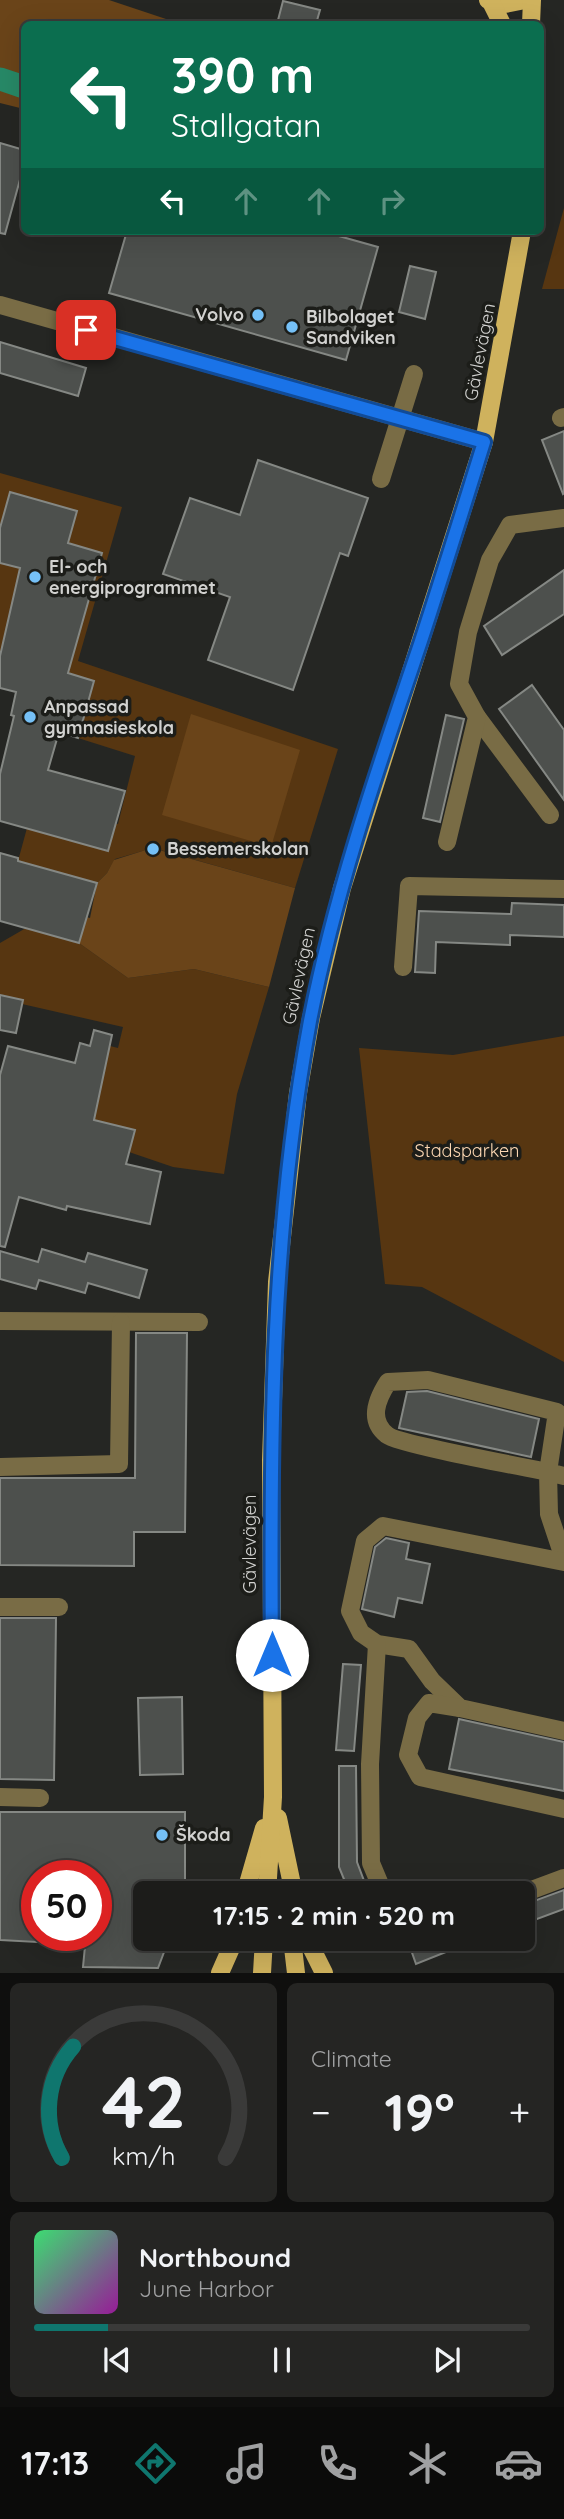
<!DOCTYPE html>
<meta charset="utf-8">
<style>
:root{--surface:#1c1c1a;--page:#252523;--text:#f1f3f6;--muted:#a0a1a2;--line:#3a3a39;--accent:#0f766e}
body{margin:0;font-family:Quicksand,sans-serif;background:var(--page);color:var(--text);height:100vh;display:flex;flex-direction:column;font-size:26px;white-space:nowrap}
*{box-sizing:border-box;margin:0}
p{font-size:23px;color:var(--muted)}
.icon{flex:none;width:38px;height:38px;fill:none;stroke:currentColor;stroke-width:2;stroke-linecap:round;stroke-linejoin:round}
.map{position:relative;height:1973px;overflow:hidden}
.sheet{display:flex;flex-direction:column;gap:10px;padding:10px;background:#0f0f0e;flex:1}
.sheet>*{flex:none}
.hud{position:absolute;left:21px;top:21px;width:523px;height:214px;border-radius:10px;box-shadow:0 7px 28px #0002,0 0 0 2px var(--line);background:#0b6e4f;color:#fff;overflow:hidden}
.speed{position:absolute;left:21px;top:1860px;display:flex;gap:14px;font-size:35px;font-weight:700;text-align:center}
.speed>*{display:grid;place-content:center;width:91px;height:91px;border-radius:50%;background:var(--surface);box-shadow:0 7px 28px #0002,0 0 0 2px var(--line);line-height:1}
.speed .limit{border:10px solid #d22;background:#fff;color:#111}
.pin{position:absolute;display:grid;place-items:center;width:60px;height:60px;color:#fff;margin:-30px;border-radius:14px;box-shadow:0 4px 10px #0006}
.me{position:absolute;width:77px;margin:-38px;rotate:0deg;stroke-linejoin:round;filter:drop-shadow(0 0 5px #0008)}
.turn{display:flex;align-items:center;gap:24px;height:147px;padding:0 35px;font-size:32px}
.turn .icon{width:91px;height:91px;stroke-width:2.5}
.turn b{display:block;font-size:49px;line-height:60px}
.lanes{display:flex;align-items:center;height:66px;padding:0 35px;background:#0003;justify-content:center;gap:35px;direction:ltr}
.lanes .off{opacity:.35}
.big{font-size:52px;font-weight:700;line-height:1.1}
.sheet .widget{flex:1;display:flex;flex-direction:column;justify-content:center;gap:10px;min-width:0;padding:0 24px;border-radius:10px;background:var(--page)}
.sheet .dial{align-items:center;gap:0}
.dial svg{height:182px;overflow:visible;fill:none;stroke:var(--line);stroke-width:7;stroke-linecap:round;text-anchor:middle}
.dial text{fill:var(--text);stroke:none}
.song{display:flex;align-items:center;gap:21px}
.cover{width:84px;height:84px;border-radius:10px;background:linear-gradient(135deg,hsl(140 70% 55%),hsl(300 70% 35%))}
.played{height:7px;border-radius:4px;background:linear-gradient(90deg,var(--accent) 15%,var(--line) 15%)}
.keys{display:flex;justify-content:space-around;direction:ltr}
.heat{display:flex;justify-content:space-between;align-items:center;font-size:38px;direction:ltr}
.sheet .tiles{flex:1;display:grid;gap:10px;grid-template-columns:1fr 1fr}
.widget:last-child{grid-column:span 2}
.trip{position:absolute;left:133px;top:1881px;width:402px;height:70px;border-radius:10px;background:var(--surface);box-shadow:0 7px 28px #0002,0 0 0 2px var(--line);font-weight:700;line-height:70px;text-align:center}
.tab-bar{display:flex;height:112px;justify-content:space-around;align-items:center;background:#0b0b0a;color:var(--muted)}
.tab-bar .icon{width:49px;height:49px}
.tab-bar .selected{color:var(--accent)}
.tab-bar b{font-size:32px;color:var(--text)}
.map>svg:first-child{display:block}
.green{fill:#573611}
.forest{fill:#6a4419}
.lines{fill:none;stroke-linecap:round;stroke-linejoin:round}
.canal{stroke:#278967;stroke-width:23}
.building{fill:#4d504d;stroke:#858884;stroke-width:2}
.minor{stroke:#796c45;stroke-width:18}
.major{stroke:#cfb25d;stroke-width:18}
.route-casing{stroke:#114b97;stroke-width:18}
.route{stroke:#1a73e8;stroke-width:12}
.poi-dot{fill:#75c0f6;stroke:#1c1d19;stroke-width:2.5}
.labels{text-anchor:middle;stroke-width:7;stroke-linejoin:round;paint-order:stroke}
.poi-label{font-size:18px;font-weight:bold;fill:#d2d2d0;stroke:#1c1d19;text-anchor:start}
.street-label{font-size:18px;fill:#d2d2d0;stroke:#1c1d19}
.park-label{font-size:18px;fill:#fdd8b3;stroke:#1c1d19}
</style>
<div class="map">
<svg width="564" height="1973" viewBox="0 0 564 1973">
<rect width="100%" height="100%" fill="#252623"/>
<g class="green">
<polygon points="564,208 564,289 542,289"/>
<polygon points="0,473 122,507 78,661 338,749 295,888 153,848 115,859 107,873 97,883 18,861 27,828 118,824 135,756 78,738 94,681 68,673 102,553 68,543 76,511 11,492 0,528"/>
<polygon points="0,563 20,568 0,656"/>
<polygon points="26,928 79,943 128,978 194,969 269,987 237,1094 224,1174 173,1167 129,1152 134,1130 94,1120 110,1046 118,1048 123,1027 22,1004 22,1000 0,995 0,943"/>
<polygon points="564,1036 564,1362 422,1287 385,1284 359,1048 453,1055"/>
</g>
<g class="forest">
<polygon points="0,0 109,0 181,24 24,24 24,109 0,103"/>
<polygon points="191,714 300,750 271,847 162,815"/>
<polygon points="152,848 295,888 269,987 194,969 128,978 79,943 86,917 90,918 97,883 107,873 114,860"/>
</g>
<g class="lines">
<polyline class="canal" points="0,79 24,87"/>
</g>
<g class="building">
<polygon points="283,1 320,10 316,24 277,24"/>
<polygon points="0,143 24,150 24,165 5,234 0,233"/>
<polygon points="127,231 321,231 378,247 346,360 109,293"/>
<polygon points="410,266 436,272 425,319 399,312"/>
<polygon points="0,342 86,368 78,396 0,373"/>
<polygon points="564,431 564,493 563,494 542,440"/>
<polygon points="258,460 368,498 348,556 340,553 293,690 208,660 230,597 163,574 190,498 240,515"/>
<polygon points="10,492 77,511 68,543 102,553 68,673 94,681 78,738 59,732 48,770 125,791 108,851 0,821 0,774 14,716 11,715 16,692 0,688 0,656 20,568 0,563 0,528"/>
<polygon points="564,570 564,614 502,655 484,626"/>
<polygon points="532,685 564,730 564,800 499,709"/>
<polygon points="446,715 464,719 440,822 423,818"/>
<polygon points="0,853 18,858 18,861 97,883 79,943 0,921"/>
<polygon points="512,903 564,905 564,937 510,935 510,945 436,942 435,973 415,972 419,911 511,914"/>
<polygon points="0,995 23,1000 16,1033 0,1030"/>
<polygon points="94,1030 112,1035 94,1120 135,1130 126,1164 161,1172 150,1224 67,1206 66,1210 19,1197 5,1247 0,1246 0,1075 8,1046 75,1063 80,1043 90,1046"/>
<polygon points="42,1249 85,1262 88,1253 147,1270 139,1298 88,1283 85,1293 39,1280 36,1289 0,1279 0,1251 38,1262"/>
<polygon points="136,1333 187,1333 185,1532 134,1532 134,1566 0,1565 0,1478 135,1478"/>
<polygon points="427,1391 539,1419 531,1457 399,1428 407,1392"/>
<polygon points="386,1538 409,1543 406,1559 430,1564 422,1603 398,1598 394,1617 362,1609 375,1547"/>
<polygon points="0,1618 56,1618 54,1780 0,1779"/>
<polygon points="343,1664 361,1665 354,1751 336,1750"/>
<polygon points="182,1697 183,1774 140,1775 138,1698"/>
<polygon points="459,1719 564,1742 564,1791 449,1769"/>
<polygon points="339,1766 356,1766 357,1862 369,1894 350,1894 339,1867"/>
<polygon points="0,1812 185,1812 185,1894 145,1894 145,1939 169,1939 158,1968 83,1967 86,1936 96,1936 96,1876 37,1876 37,1942 0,1940"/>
<polygon points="564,1890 564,1909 529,1922 523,1905"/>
<polygon points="430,1939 476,1939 476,1940 416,1964 410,1947"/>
</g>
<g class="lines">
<g class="minor">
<polyline points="0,305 484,442"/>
<polyline points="561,418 564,417"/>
<polyline points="381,479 414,374"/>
<polyline points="477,717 550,815"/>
<polyline points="447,842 477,717 459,684 468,632 490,560 510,525 564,518"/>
<polyline points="403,967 409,886 564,889"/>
<polyline points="0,1321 199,1322"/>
<polyline points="0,1467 119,1464 121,1322"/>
<path d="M564,1476L548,1472C524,1467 398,1444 387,1435C368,1420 377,1399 388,1382L428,1380L557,1412L548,1472L549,1514L564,1559"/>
<polyline points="564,1562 383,1526 365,1541 350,1611 361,1633 377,1644 409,1649 432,1681 460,1708 564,1731"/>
<polyline points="0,1607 59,1607"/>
<polyline points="377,1644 370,1764 371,1863 384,1894"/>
<polyline points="460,1708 429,1703 417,1718 408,1755 420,1777 564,1809"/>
<polyline points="0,1797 40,1798"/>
<polyline points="521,1894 564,1878"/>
</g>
<g class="major">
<polyline points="488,0 505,4 525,0"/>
<polyline points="491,2 502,24"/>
<polyline points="531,24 532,0"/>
<polyline points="278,1818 294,1894"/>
<polyline points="245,1894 264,1828"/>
<polyline points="267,1894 273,1797 271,1460 277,1282 298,1093 311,1018 342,888 484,442 522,231"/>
<polyline points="292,1939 296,1973"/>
<polyline points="307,1939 324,1973"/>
<polyline points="220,1973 235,1939"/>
<polyline points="262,1973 264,1939"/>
</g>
</g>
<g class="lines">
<defs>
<path id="route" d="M86,330L484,442C463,509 442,577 420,644C378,768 335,892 310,1021C271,1231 270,1443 272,1655"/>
</defs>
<use href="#route" class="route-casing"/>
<use href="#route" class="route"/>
</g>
<g class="poi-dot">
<circle cx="258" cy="315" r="7"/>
<circle cx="292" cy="327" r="7"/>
<circle cx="35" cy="577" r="7"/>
<circle cx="30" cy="717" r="7"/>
<circle cx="153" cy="849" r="7"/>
<circle cx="162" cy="1835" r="7"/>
</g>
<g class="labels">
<g class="poi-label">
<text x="244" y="321" text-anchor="end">Volvo</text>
<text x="306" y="323">Bilbolaget<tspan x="306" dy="21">Sandviken</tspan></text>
<text x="49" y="573">El- och<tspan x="49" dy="21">energiprogrammet</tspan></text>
<text x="44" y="713">Anpassad<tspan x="44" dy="21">gymnasieskola</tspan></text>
<text x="167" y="855">Bessemerskolan</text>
<text x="176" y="1841">Škoda</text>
</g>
<g class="street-label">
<text transform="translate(480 352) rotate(-79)" y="6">Gävlevägen</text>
<text transform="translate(299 976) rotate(-78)" y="6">Gävlevägen</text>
<text transform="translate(250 1544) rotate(-90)" y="6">Gävlevägen</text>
</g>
<g class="park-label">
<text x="467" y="1157">Stadsparken</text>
</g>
</g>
</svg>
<div class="speed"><div class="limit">50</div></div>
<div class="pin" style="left:86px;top:330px;background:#d93025"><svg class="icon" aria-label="arrive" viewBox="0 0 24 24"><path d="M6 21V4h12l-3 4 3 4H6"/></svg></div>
<svg class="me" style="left:272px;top:1655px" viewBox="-20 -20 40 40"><circle r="19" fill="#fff"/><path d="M0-13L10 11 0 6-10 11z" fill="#1a73e8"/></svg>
<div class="trip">17:15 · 2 min · 520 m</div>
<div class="hud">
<div class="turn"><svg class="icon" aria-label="left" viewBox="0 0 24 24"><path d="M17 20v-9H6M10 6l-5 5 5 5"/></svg><div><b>390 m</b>Stallgatan</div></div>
<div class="lanes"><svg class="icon" aria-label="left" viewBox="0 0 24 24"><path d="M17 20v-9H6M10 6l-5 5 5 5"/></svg><svg class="icon off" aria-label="ahead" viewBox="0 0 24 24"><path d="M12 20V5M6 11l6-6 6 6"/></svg><svg class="icon off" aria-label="ahead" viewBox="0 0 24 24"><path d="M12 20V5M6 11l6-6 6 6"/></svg><svg class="icon off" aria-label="right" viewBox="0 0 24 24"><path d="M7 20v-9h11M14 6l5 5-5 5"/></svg></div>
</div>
</div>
<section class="sheet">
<div class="tiles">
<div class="widget dial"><svg viewBox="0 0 100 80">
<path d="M14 69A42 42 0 1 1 86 69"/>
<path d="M14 69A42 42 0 0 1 19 20" stroke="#0f766e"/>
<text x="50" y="56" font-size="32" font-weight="700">42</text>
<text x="50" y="72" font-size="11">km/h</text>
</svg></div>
<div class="widget"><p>Climate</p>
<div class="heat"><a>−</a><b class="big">19°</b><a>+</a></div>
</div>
<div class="widget">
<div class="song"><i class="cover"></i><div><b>Northbound</b><p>June Harbor</p></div></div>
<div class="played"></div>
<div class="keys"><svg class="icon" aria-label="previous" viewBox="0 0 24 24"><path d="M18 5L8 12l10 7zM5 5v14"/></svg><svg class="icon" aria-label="pause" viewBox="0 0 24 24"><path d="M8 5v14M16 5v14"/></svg><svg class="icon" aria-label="next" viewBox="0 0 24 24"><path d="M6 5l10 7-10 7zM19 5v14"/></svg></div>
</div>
</div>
</section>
<nav class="tab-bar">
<b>17:13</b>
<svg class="icon selected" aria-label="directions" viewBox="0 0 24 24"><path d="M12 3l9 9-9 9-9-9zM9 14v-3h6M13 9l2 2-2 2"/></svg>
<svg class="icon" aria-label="music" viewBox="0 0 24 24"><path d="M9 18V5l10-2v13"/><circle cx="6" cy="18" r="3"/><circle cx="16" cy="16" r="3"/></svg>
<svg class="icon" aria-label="phone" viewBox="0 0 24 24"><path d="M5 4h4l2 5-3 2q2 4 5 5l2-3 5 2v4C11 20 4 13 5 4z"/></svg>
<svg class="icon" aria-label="climate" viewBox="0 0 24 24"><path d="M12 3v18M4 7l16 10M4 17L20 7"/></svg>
<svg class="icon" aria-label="car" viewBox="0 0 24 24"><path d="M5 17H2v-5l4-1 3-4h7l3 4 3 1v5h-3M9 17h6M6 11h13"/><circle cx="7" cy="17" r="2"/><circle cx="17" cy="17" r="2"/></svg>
</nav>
